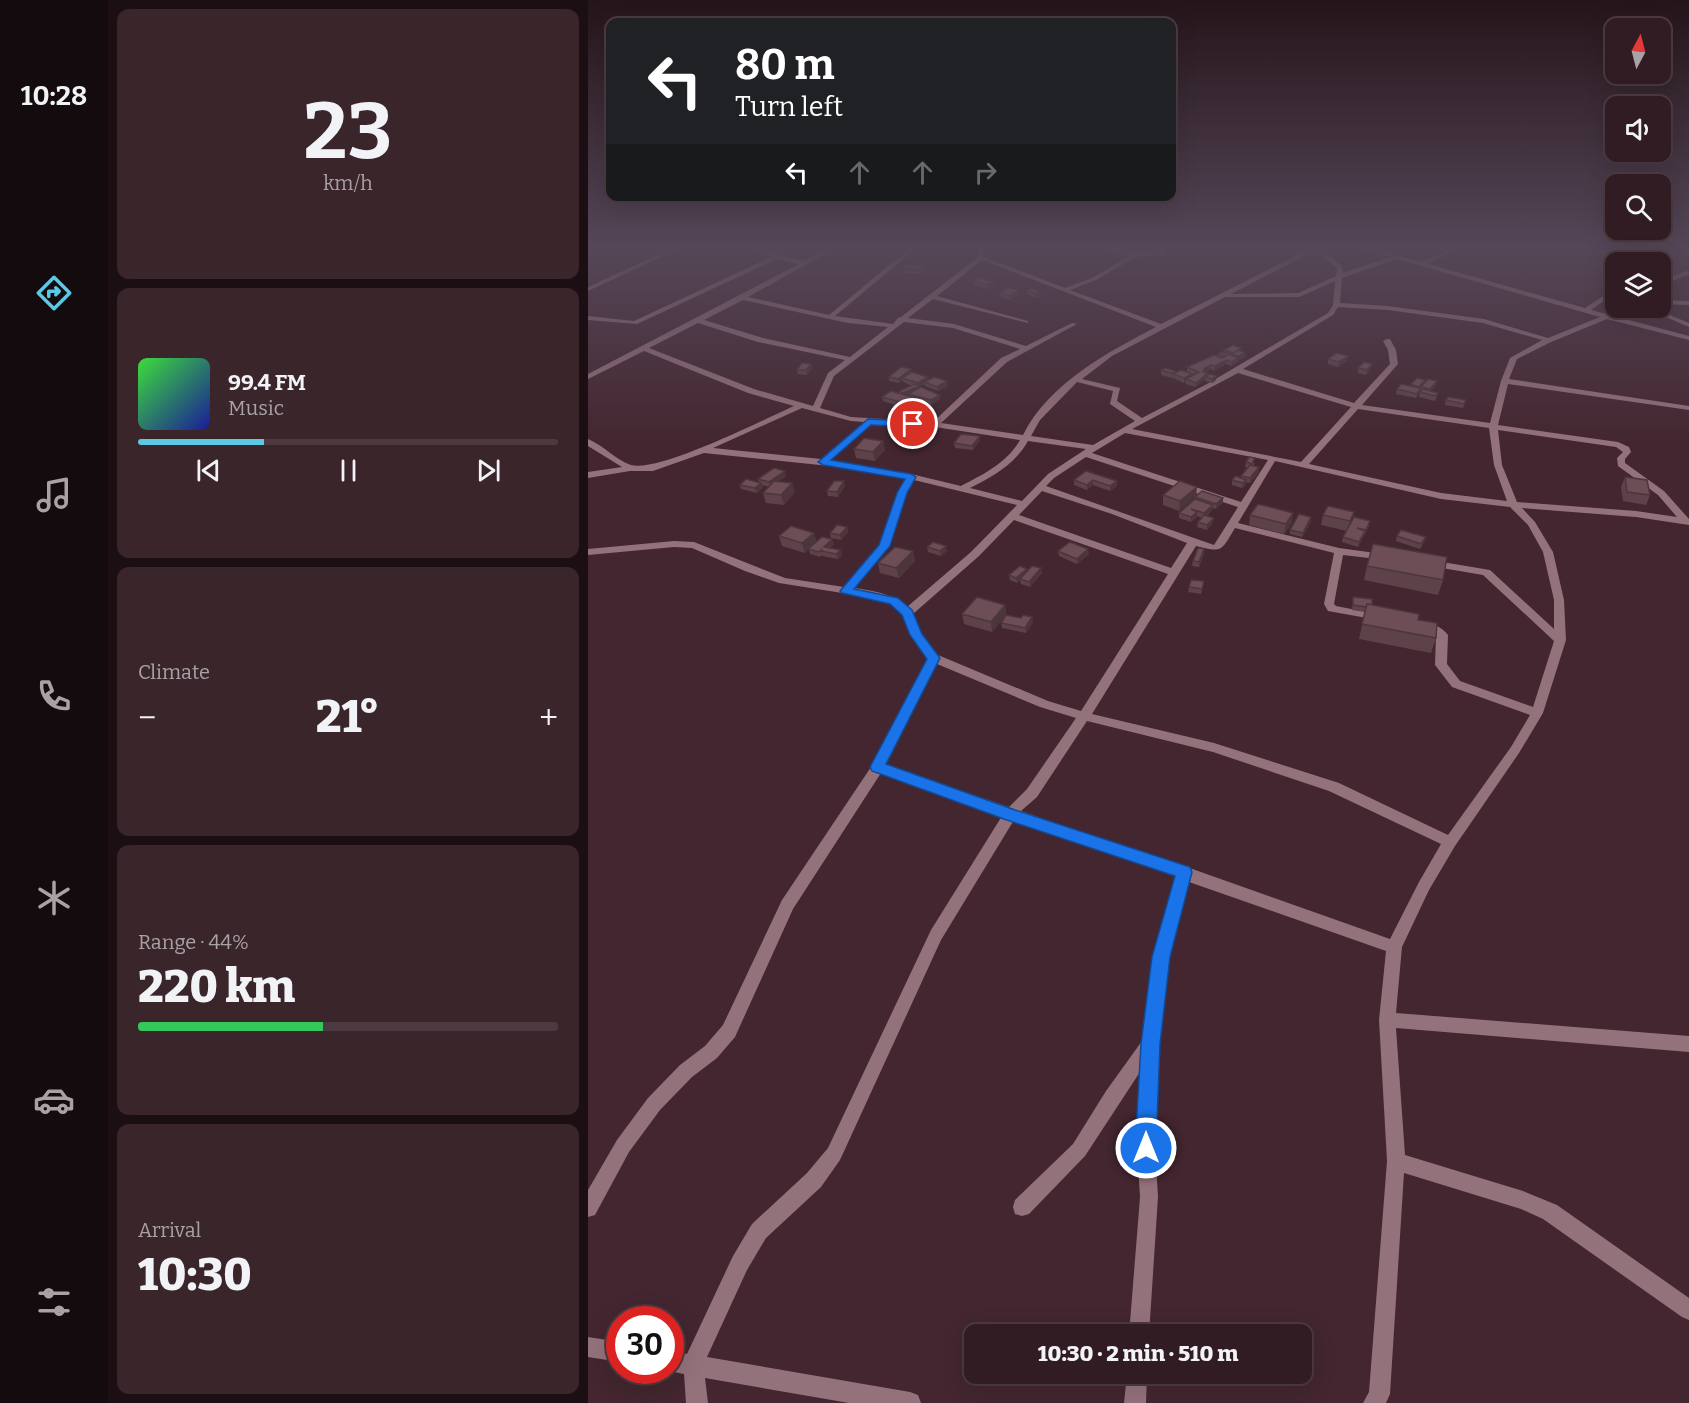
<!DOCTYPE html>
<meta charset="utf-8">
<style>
:root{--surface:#321c23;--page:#3a252b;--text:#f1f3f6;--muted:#a8a1a6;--line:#4d3a41;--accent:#5bc8e6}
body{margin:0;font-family:Bitter,serif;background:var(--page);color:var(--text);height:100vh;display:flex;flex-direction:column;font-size:22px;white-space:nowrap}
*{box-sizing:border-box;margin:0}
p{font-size:20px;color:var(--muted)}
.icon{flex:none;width:33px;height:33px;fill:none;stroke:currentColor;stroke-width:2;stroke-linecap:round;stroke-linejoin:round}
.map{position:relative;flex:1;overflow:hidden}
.panel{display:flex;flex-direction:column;gap:9px;padding:9px;background:#1c0f13;width:480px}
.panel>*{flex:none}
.top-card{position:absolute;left:18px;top:18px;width:570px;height:183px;border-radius:12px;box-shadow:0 6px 24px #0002,0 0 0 2px var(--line);background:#202124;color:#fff;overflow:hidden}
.needle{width:39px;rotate:7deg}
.buttons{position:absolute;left:1017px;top:18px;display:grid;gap:12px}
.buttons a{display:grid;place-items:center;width:66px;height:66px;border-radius:12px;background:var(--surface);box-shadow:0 6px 24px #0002,0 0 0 2px var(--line);font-size:30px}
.speed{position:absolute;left:18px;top:1306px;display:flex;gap:12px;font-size:30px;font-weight:700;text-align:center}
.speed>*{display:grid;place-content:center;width:78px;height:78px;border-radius:50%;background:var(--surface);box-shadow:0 6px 24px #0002,0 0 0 2px var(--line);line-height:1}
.speed .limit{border:9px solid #d22;background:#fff;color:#111}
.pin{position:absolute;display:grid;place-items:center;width:51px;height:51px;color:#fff;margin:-26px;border:3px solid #fff;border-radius:50%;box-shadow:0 2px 6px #0007}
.me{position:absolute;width:66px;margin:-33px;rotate:0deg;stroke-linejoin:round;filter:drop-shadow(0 0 4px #0008)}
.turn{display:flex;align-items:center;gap:21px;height:126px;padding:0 30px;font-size:27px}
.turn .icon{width:78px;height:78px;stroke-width:2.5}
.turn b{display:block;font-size:42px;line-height:51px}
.lanes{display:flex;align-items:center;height:57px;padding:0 30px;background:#0003;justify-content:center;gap:30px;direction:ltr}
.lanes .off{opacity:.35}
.big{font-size:45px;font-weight:800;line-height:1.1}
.panel .card{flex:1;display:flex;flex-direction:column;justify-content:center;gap:9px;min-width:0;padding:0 21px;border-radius:12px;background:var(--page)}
.panel .dial{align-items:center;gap:0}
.dial b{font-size:78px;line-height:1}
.song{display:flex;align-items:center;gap:18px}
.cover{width:72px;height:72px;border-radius:9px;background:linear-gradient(135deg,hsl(120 70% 55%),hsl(240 70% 35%))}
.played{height:6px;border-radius:3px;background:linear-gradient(90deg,var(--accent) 30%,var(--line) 30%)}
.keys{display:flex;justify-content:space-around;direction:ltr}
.heat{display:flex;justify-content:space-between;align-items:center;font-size:33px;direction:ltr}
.charge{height:9px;border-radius:4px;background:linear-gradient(90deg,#34c759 44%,var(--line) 0)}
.trip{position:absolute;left:376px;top:1324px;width:348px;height:60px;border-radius:12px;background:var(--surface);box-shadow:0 6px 24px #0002,0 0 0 2px var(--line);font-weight:800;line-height:60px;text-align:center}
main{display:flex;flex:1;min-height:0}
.menu{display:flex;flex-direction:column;width:108px;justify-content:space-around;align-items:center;background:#140b0e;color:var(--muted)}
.menu .icon{width:42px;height:42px}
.menu .current{color:var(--accent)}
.menu b{font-size:27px;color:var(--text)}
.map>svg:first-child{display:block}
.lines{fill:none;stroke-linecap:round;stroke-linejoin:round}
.street{fill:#94727b;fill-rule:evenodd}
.wall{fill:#5e424a}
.shaded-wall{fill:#4c363c}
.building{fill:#6d4d56;stroke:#4c363c;stroke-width:1.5}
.route{fill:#1a73e8;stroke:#114b97;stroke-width:1.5}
</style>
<main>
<nav class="menu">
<b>10:28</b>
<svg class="icon current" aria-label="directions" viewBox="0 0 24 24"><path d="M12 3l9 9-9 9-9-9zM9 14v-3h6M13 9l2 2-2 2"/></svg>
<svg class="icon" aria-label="music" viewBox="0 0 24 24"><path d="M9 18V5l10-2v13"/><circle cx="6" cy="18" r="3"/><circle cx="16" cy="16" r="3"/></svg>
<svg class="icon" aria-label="phone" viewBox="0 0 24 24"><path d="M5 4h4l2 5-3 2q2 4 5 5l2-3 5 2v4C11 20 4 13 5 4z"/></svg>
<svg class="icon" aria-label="climate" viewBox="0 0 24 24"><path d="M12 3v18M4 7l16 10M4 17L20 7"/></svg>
<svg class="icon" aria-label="car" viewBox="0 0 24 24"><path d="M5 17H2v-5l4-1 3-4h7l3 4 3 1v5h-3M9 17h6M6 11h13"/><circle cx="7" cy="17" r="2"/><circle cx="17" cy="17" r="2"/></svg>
<svg class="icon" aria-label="filters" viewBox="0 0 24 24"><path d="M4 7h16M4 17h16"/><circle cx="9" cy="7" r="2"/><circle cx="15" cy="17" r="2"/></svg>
</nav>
<section class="panel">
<div class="card dial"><b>23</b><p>km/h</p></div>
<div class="card">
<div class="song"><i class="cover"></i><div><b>99.4 FM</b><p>Music</p></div></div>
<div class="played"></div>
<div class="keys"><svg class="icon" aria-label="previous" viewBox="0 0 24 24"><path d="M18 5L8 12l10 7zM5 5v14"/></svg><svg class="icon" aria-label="pause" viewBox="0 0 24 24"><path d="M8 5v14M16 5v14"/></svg><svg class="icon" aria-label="next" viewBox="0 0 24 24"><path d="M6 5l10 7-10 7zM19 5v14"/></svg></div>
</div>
<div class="card"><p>Climate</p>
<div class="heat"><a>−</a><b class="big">21°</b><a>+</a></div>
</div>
<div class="card"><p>Range · 44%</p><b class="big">220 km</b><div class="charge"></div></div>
<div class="card"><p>Arrival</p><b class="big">10:30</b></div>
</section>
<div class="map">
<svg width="1101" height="1403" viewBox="0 0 1101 1403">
<rect width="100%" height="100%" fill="#43262f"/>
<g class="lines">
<g class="street">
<polygon points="87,247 95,247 0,291 0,287"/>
<path d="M155,247H164L216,261L243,247H250L160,297L241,315L323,247H330L247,316L305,324L310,318L313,317L390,257V247H396V257L477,288L504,278L541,256L505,247H516L546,253L569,252L575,247H581L573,255L547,257L508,280L482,290L573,324L725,247H732L726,251L741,256L754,266L755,273L802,257L765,247H775L834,262L865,247H872L840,264L997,308L1014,297L1028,293V297L1018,299L1003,310L1101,336V340L1019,319L963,342L929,359L921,379L1101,406V410L920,384L910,425L1030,442L1041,447L1043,452L1037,459V463L1076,491L1101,519V525L1048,517L934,508L947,522L965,552L976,600L978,640L955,713L931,753L867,846L841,890L814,947L808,1013L1101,1036V1052L808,1028L817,1155L935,1191L969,1205L1101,1298V1320L1094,1317L955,1219L933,1209L816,1173L802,1394L798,1403H775L781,1392L799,1161L791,1020L798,951L601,882L581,957L570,1044L566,1131L570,1197L561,1335H541L552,1197L548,1131L552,1072L497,1156L441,1214L434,1216L427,1214L425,1207L427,1200L485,1144L518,1091L554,1041L565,957L588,877L426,820L353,940L252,1160L233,1187L178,1238L159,1270L119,1357L322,1392L330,1395L333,1403H261L117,1378L120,1403H98L96,1374L81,1371L82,1351L99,1354L145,1256L164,1224L219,1173L240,1148L343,930L414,816L293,773L205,909L147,1037L129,1058L104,1077L72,1110L41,1152L7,1215L0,1217V1190L29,1140L60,1098L92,1065L117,1046L135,1025L194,900L285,764L340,658L322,635L314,615L302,603L286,598L191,583L157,571L104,548L86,547L0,555V549L86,541L106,542L197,578L256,587L292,545L309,493L317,479L261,468L116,453L65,471H42L0,478V472L34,467L0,446V439C15,445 28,460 43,465C70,473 177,419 206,406L160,393L56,351L0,379V374L211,264L189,259L49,324L0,320V316L46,321L183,257ZM722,253L737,258L749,268L748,276L710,293L643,294ZM809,259L1012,317L960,338L896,319L800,306L752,303L754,278ZM394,260L568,327C520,352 460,384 435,435L353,423L419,362L489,324L484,323L438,346L366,324L320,318L345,299L440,323V321L349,296ZM747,281L745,305L740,313L619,384L554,418L529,401L532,388L494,379L524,356L637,297H711ZM155,300L260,323L300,327L262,357L175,338L116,320ZM750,307L800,310L895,323L954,340L922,358L913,381L902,423L774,405L810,364L808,350L802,339H799L795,341L800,350L802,364L766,403L655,369L745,315ZM316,322L365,328L432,349L413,358L345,422L263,417L232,408L246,376ZM110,323L170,342L257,360L240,373L225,406L166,389L61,348ZM650,373L763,407L713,462L544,429ZM489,382L525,391L522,404L547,421L505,445L443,436L452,420ZM214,408L263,421L276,422L233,459L125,448ZM770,409L901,428L906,465L919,501L853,493L721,464ZM284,423L347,427L432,440C419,463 396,474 373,486L323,474L242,460ZM910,430L1028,447L1035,452L1029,458L1030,466L1070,495L1089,517L1048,511L929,502L914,465ZM537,433L680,460L653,502L504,453ZM440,441L498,449L460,474L434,501L382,488C406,476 427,464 440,441ZM498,457L650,507L626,545L458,486L466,478ZM687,461L853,499L922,507L940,525L955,552L966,600V629L902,570L842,560L837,563L842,566L895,575L966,641L945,707L872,681L859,664L860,635C853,626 845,624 834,621L829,625C833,631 843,629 848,635L847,665L864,687L942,715L923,747L860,835L751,783L626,743L504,714L608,546C635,553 633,551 647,528L746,553L736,604L740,611L790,620L794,619L795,617L794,615L748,606L746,604L755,555L798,560L802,559V555L751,548L650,523ZM326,480L429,505L383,552L319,607C304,593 286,591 266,588L302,546L319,493ZM454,491L524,514L599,543L583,568L431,515ZM426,520L580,574L493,711L460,701L350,655L333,634L325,614L391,556ZM349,664L452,707L488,718L439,789L421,807L298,765ZM499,721L625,752L741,791L853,844L831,882L802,939L596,866L594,867L433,811L449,797Z"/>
<polygon points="1054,247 1060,247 1046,262 1040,262"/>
<polygon points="1101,270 1101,274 1072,286 1072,281"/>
<polygon points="1072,300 1101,301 1101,305 1072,304"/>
<polygon points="1057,308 1065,308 1101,323 1101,327"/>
<polygon points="0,1337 32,1342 32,1362 0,1357"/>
<polygon points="539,1374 559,1374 558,1403 536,1403"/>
</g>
</g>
<g class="wall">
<polygon points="336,266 336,270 333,274 316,273 315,269"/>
<polygon points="385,281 406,282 406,286 399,289 386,285"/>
<polygon points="431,290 431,294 422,300 412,297 411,293"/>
<polygon points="439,290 453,296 448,298 439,294"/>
<polygon points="636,350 653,351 657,353 657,357 651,360 650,362 643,366 638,364 626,371 623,369 618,372 620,373 620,375 628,380 624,383 617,381 617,379 607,387 598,384 598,381 596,383 585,378 585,377 584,378 573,375 573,370 587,371 587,373 604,374 604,376 606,375 599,372 599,367 630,357 630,354 636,352"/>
<polygon points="740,359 759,361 750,367 740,364"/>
<polygon points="224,368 219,375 210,374 209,370"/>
<polygon points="770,368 783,368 778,375 770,373"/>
<polygon points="323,373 360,386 350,391 337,386 336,384 331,387 352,399 343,405 332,401 332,404 323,410 295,401 294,397 311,394 311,391 324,386 315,382 314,380 311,383 301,381 301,377"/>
<polygon points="837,380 837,383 849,381 848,385 843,391 849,397 847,401 831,397 833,388 831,393 828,398 808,394 809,389 822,386 823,384"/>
<polygon points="858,400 878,400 875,408 857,405"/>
<polygon points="392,440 385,450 367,448 366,443"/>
<polygon points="295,441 297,450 287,461 268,458 266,449"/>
<polygon points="658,462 667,463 665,466 671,472 662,483 658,482 658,484 654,488 644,485 644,480 653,478 653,476 659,467 657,467"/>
<polygon points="198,476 191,481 207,492 196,505 178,503 175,493 181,487 174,485 175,487 169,493 153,489 152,485 171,482 170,479"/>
<polygon points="1037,477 1062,495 1058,505 1035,501 1033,487"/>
<polygon points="486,480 529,481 529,486 522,491 505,485 499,490 486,485"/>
<polygon points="257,486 250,497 240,496 239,491"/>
<polygon points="575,495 608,496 635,498 635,502 628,509 625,508 625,509 619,516 625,523 619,530 609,527 610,522 614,518 609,516 609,517 603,522 591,518 591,513 607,499 607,497 591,511 575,505"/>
<polygon points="662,515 704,523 696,534 661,525"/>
<polygon points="735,515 764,521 781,526 770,547 754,542 755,537 759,531 733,525"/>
<polygon points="723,522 714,537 702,534 702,530"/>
<polygon points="259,527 260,532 253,540 243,538 242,533"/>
<polygon points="191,536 246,544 242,548 254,555 250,559 234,556 234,555 232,557 222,554 221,549 217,553 194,546"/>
<polygon points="809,536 838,537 836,542 832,549 808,541"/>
<polygon points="339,547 359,551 353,556 340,552"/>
<polygon points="325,551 327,561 311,578 292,573 290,563"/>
<polygon points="470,551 501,554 489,564 471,556"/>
<polygon points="616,554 611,567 604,566 605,561"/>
<polygon points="779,566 855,580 850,595 776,580"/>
<polygon points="439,569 439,571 454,573 442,587 433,584 432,580 429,583 422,580 421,575"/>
<polygon points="615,586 613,594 600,592 601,587"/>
<polygon points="765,597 784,605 830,620 848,638 843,653 771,639 777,612 764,610"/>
<polygon points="417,605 418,615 404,632 376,624 374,614"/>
<polygon points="445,622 438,633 414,628 413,623"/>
</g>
<g class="shaded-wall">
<polygon points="336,266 336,270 333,274 332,270"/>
<polygon points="406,282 406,286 399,289 399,285"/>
<polygon points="431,290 431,294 422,300 422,296"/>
<polygon points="453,292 453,296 448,298 447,294"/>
<polygon points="657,353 657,357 651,360 650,362 643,366 644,362 650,358 651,356"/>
<polygon points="760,356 759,361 750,367 751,362"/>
<polygon points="639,360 638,364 626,371 627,366"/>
<polygon points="223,364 224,368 219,375 218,370"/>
<polygon points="784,364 783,368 778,375 779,370"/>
<polygon points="623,365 623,369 616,374 615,376 616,369"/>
<polygon points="323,369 323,374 314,378 314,380 311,383 310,379"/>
<polygon points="620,373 620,377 617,376 617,379 607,387 608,383"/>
<polygon points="604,374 604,378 598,379 598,381 596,383 596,378"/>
<polygon points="629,376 628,380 624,383 624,379"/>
<polygon points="340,377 341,382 336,382 336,384 320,394 320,396 316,398 315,393 330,387 330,383"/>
<polygon points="837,380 836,385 832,389 831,393 828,398 831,387"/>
<polygon points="359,381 360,386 350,391 349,387"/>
<polygon points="849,381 848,385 841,394 842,389"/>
<polygon points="352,395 352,399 343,405 343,400"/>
<polygon points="331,399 332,404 323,410 323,405"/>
<polygon points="392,436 392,440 385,450 384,446"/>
<polygon points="295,441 297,450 287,461 285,452"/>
<polygon points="671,467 671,472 662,483 662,478"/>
<polygon points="197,471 198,476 183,487 181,482"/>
<polygon points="505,480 505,485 499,490 499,485"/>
<polygon points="658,480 658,484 654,488 655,483"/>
<polygon points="256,481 257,486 250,497 249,492"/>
<polygon points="529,481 529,486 522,491 522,486"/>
<polygon points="173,483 175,487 169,493 167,488"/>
<polygon points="204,483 207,492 196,505 193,495"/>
<polygon points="609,487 608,497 591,511 592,501"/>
<polygon points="635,498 635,502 628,509 628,504"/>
<polygon points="625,505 625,509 616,518 616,513"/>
<polygon points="609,512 609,517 603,522 603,517"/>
<polygon points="766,512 764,521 760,531 762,521"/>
<polygon points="705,513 704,523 696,534 698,524"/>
<polygon points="723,517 723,522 714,537 715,533"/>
<polygon points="626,518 625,523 619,530 619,525"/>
<polygon points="259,527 260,532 253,540 252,535"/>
<polygon points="777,531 776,536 770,547 771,542"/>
<polygon points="226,533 229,542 217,553 214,543"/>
<polygon points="244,539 246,544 238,552 236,547"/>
<polygon points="358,546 359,551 353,556 352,551"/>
<polygon points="500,549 501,554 489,564 489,559"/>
<polygon points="616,549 616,554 611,567 611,562"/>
<polygon points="253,550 254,555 250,559 248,554"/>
<polygon points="325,551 327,561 311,578 308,568"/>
<polygon points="453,568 454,573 442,587 441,582"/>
<polygon points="439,569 440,574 429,583 428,578"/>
<polygon points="417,605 418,615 404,632 403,622"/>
<polygon points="444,617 445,622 438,633 437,628"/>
</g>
<g class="building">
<polygon points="319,265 336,266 332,270 315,269"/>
<polygon points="392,278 406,282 399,285 385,281"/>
<polygon points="421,288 431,290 422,296 411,293"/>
<polygon points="444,288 453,292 447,294 439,290"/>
<polygon points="645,345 653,348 647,352 651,350 657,353 651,356 642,354 645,353 636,350"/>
<polygon points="634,352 651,358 644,362 639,360 627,366 623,365 616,369 615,372 620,373 608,383 598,379 611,372 599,367 626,355 634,358 638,356 630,354"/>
<polygon points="749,353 760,356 751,362 740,359"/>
<polygon points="776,362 784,364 779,370 770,368"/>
<polygon points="214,363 223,364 218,370 209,370"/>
<polygon points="313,367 323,369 310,379 301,377"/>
<polygon points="577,368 587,371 584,373 573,370"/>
<polygon points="593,370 604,374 596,378 585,374"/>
<polygon points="324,372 340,377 330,383 314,378"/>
<polygon points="622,374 629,376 624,379 617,376"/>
<polygon points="346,377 359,381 349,387 336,382"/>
<polygon points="829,378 837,380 831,387 823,384"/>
<polygon points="840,379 849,381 842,389 833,387"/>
<polygon points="327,384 331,386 315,393 311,391"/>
<polygon points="813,384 832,388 829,394 809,389"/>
<polygon points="333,387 352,395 343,400 320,394"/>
<polygon points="835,389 850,393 848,396 832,392"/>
<polygon points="303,391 331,399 323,405 294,397"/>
<polygon points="860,397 878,400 876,404 858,400"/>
<polygon points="373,434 392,436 384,446 366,443"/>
<polygon points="276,438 295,441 285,452 266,449"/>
<polygon points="661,457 667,458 664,464 658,462"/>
<polygon points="662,465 671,467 662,478 653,476"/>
<polygon points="186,468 197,471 181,482 170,479"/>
<polygon points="498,471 529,481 522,486 505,480 499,485 486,480"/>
<polygon points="648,476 658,480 655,483 644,480"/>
<polygon points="1037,477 1059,480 1062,495 1039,492"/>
<polygon points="158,479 173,483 167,488 152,485"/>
<polygon points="186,481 204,483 193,495 175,493"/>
<polygon points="246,481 256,481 249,492 239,491"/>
<polygon points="592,481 609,487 592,501 575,495"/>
<polygon points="614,491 635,498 628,504 607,497"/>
<polygon points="607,499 625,505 616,513 603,509 609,512 603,517 591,513"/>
<polygon points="670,504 705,513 698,524 662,515"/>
<polygon points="740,506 766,512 762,521 735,515"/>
<polygon points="711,514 723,517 715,533 702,530"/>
<polygon points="616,515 626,518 619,525 610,522"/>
<polygon points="766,517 782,521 778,530 769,528 777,531 771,542 755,537"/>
<polygon points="249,525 259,527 252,535 242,533"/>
<polygon points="203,526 226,533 214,543 191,536"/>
<polygon points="813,530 838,537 833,544 809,536"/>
<polygon points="234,537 244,539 236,547 253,550 248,554 233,551 234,549 231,552 220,549"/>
<polygon points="345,542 358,546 352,551 339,547"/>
<polygon points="482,542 500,549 489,559 470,551"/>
<polygon points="785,544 859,557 855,580 779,566"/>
<polygon points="307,547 325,551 308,568 290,563"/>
<polygon points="610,548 616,549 611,562 605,561"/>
<polygon points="432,566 439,569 428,578 421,575"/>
<polygon points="444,566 453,568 441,582 432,579"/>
<polygon points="603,580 616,581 614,589 601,587"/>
<polygon points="389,597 417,605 403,622 374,614"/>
<polygon points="765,597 784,599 784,605 779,604 778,607 765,605"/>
<polygon points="779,604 831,614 830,620 849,623 848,638 774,624"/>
<polygon points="418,615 433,618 435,615 444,617 437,628 413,623"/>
</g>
<linearGradient id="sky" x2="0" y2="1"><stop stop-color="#25151a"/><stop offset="0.56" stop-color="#554758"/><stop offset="1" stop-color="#554758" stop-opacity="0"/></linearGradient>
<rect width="1101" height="443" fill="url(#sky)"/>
<polygon class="route" points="280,419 325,421 329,424 325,427 283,425 243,460 323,474 328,477 319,493 302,546 266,589 310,598 324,610 334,634 352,658 298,764 427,810 602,867 604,872 582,957 572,1044 568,1148 565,1155 558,1158 550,1155 547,1148 553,1044 564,957 587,876 416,819 284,771 282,767 339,659 322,635 314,615 302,604 254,593 252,591 291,545 309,493 317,479 235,465 230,462"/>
</svg>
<div class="buttons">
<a><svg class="needle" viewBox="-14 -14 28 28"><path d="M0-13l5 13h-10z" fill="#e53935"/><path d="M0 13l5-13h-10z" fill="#a8a1a6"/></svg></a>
<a><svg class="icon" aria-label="sound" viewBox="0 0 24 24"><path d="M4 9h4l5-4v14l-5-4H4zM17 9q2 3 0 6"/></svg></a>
<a><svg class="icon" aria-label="search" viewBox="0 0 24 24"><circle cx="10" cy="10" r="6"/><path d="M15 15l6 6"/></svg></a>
<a><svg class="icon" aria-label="layers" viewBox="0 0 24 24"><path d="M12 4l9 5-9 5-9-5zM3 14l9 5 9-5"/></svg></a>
</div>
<div class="speed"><div class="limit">30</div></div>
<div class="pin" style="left:325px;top:424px;background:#d93025"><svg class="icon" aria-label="arrive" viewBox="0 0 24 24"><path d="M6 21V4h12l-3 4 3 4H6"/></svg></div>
<svg class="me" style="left:558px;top:1148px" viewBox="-20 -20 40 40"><circle r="17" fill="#1a73e8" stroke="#fff" stroke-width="3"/><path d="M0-11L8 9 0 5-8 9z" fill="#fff"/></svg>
<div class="trip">10:30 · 2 min · 510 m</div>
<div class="top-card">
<div class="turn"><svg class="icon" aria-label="left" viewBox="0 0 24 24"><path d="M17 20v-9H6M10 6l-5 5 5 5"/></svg><div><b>80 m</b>Turn left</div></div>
<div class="lanes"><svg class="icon" aria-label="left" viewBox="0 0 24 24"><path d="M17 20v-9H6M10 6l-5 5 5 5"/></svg><svg class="icon off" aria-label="ahead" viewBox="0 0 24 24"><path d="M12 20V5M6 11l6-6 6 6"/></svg><svg class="icon off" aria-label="ahead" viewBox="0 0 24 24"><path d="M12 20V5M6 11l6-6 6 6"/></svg><svg class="icon off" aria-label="right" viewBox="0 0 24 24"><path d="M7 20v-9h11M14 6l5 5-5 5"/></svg></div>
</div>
</div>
</main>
